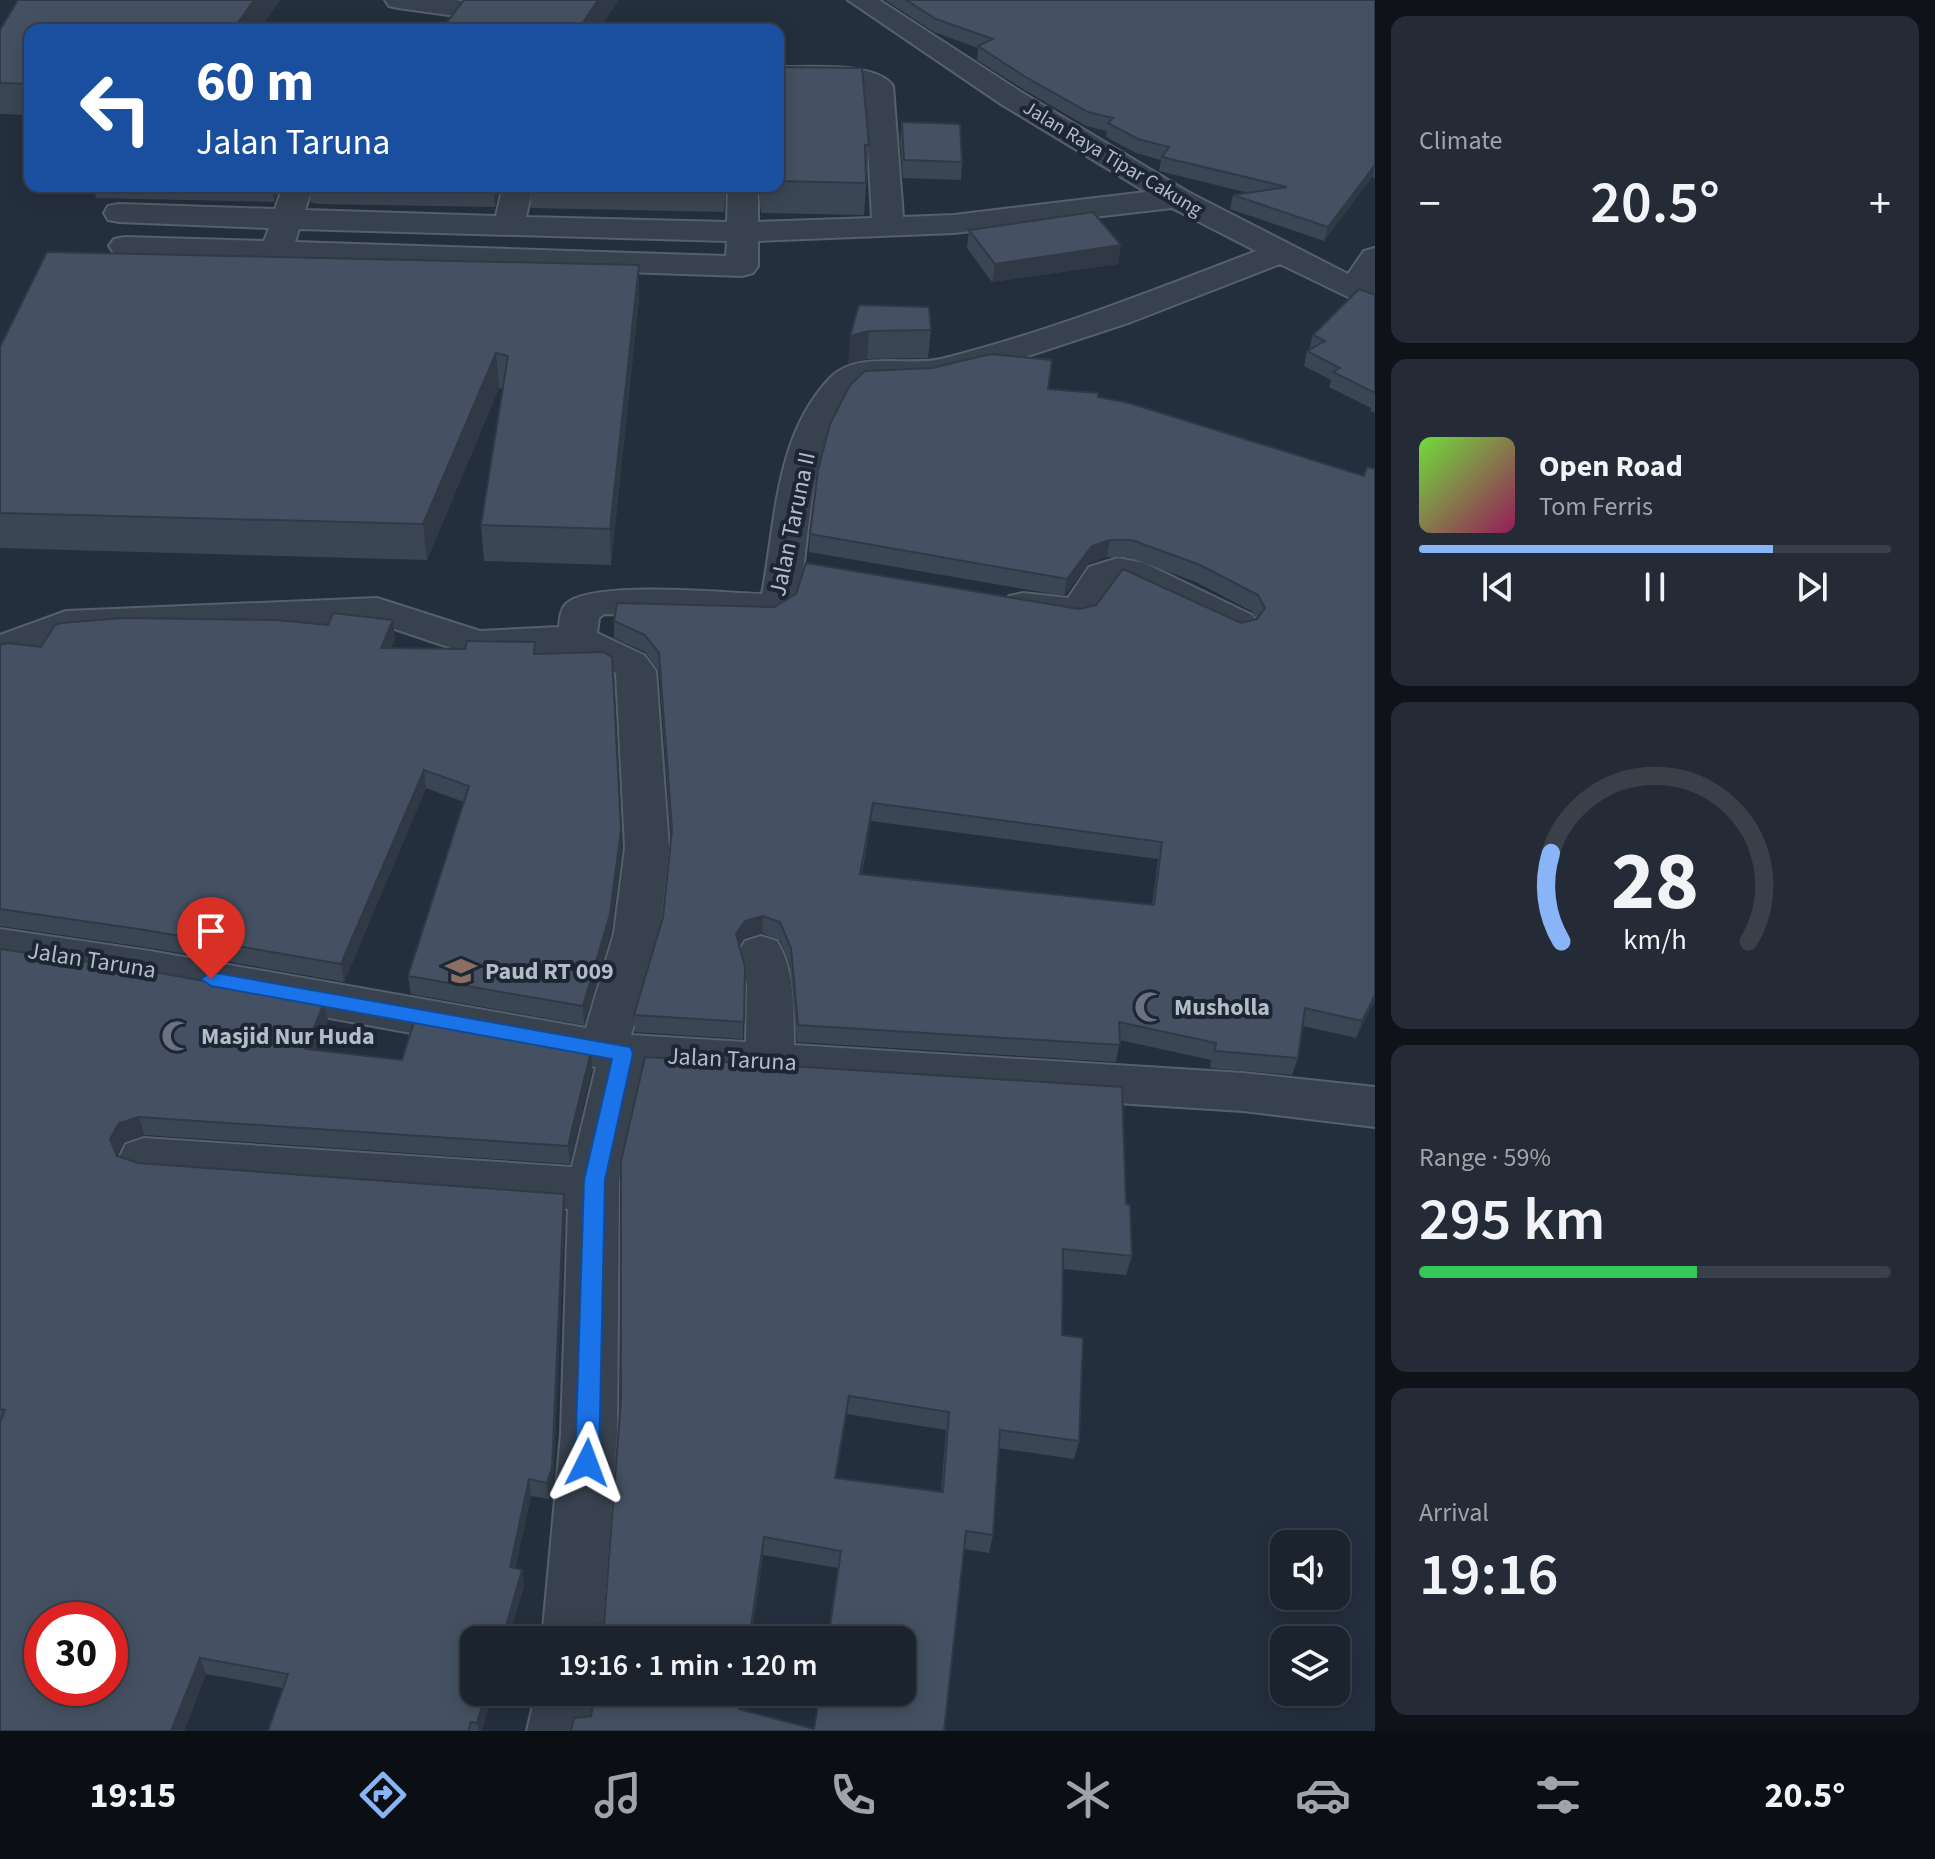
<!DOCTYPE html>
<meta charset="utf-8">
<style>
:root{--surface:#1b232e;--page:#242b36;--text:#f1f3f6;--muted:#a0a4aa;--line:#39404a;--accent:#8ab4f8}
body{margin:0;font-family:"Source Sans 3",sans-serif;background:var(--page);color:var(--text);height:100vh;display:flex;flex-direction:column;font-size:30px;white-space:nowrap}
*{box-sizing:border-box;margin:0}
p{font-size:26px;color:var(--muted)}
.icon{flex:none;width:44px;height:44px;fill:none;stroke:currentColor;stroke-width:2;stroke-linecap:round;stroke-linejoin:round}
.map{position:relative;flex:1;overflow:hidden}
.details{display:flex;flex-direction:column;gap:16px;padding:16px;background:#0f1319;width:560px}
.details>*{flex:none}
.hud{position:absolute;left:24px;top:24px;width:760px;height:168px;border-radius:16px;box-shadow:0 4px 20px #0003,0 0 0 2px var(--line);background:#1a4fa0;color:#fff;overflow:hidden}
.buttons{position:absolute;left:1270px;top:1530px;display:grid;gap:16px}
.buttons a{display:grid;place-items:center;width:80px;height:80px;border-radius:16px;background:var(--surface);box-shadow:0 4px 20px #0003,0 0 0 2px var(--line);font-size:40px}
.speed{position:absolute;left:24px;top:1602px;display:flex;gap:16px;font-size:40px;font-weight:700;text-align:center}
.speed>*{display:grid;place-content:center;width:104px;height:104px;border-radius:50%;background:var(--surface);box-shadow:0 4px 20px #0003,0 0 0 2px var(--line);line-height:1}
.speed .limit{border:12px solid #d22;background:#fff;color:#111}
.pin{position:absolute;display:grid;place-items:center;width:68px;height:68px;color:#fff;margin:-82px -34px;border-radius:50% 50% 50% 0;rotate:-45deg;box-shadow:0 0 8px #0007}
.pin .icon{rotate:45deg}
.me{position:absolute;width:88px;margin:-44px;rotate:3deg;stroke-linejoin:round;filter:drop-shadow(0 0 6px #0008)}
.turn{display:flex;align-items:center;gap:28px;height:168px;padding:0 40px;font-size:36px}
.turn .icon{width:104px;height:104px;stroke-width:2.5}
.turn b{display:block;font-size:56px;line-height:68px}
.big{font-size:60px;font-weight:600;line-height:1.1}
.details .widget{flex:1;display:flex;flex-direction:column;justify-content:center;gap:12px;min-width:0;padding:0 28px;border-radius:16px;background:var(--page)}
.details .dial{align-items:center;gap:0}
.dial svg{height:208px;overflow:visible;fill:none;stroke:var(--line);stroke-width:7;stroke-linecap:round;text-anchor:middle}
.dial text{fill:var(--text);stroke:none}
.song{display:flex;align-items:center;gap:24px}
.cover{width:96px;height:96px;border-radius:12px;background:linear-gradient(135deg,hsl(100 70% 55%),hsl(330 70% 35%))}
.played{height:8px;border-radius:4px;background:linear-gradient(90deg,var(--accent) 75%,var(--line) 75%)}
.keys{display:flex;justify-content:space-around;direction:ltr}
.heat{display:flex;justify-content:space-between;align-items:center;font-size:44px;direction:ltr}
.charge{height:12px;border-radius:6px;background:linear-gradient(90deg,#34c759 59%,var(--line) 0)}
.trip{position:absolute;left:460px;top:1626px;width:456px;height:80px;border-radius:16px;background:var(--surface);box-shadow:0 4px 20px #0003,0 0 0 2px var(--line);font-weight:600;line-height:80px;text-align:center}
.dock{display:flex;height:128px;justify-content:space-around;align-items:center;background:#0b0e12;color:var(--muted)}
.dock .icon{width:56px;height:56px}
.dock .on{color:var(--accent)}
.dock b{font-size:36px;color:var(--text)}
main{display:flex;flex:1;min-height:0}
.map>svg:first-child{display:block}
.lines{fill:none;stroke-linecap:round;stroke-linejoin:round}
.minor-casing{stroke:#565f6c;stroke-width:4}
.minor{fill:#38414e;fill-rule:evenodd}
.wall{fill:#3b4654;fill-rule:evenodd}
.shaded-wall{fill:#303945}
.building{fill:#455162;stroke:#303945;stroke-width:2;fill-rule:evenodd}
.route{fill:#1a73e8;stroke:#114b97;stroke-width:2}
.labels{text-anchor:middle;stroke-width:8;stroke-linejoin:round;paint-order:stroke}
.far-street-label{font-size:20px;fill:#b4bcc9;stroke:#1d2633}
.street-label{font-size:24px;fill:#b4bcc9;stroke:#1d2633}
.poi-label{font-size:24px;font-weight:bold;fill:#b4bcc9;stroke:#1d2633;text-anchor:start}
</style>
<main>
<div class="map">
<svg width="1375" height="1731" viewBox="0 0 1375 1731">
<rect width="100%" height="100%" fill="#242f3e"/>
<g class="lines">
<defs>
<g id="minor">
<polygon points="385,0 456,0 465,2 469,8 465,14 456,16 398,8 389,6"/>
<path d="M848,0H879L1021,92L1188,192L1348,274L1364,251L1375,248V310L1280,264L1131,322L1010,362L930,382L863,385C809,423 809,542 799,602L788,616L774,619L604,614L599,618L597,633L644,655L656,671L669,848L660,933L631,1035L746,1042L747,984L738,953L745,941L761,936L777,941C796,974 793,1008 794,1045L1243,1073L1375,1087V1127L1243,1111L643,1073L619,1180L617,1434L602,1640H542L561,1434L568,1209L144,1178L126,1172L119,1158L126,1144L144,1138L572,1167L596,1067L150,985L0,963V929L150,951L586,1028L614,933L625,848L616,673L571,652L478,657L374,622L72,635L28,655L0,661V635L66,611L377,598L480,631L559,627C560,619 560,610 566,604C590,580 724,593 762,594C776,521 775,436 830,378C856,350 907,367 941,359C1049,332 1152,291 1256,251L1172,208L954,233L758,241V266L753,273L742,276L125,255L114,253L109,246L114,239L125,237L264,241L269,228L119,222L108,220L104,213L108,206L119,204L275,209L283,186H313L305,210L496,216L503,186H533L526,217L727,222L728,186H758V222L872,218L865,90L860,86L778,83V67C807,68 876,61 893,86L903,217L954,215L1146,192L1001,104ZM299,229L727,241L726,256L295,242Z"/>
<path d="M1118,558L1144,563L1252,615L1258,624L1252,633L1238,637L1224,633L1123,582L1116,584L1091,620C1066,626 1034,620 1009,614L1004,605L1009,596L1023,593L1068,598L1089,567Z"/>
<polygon points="536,1692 596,1692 589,1731 527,1731"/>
</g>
</defs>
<use href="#minor" class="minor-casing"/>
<use href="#minor" class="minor"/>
</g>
<g class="wall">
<polygon points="18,0 280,0 259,30 30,30 30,115 0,114 0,30"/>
<polygon points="885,0 1375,0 1375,178 1372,177 1324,241 1230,209 1233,195 1249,193 1159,171 1161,160 1136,153 1106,137 1107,131 1086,126 1023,89 977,60 978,48 934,32"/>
<polygon points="778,67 869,145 864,215 761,213 758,186 778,186"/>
<polygon points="902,122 962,162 961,180 903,178 900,140"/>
<polygon points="93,186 280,186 274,202 96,198"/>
<polygon points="308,186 501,186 495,207 317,204 311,202"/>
<polygon points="530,186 726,186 724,212 531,208"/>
<polygon points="969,230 1118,264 992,282 967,248"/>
<polygon points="1375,295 1375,413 1370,411 1371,408 1329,387 1331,380 1304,366 1307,351 1309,350 1313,335"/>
<polygon points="639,299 611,565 484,561 481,525 503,389 499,388 427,560 0,548 0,347"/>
<polygon points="859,305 931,330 928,358 867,359 848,363"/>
<path d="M1048,389L1098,397L1364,476L1375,469V1000L1356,1038L1303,1026L1298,1058L1292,1075L1210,1068L1211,1060L1120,1040L1116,1062L797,1042L790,965L780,940L762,933L744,938L739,946L745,967L743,1039L635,1032L634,1015L663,917L671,837L659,671L645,652L614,638V621L774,607L1079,609L1241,623L1257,619L1253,612L1196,582L1128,557H1107L1089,563L1064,596L809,552L810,534ZM871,821L1158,859L1152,905L862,874Z"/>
<polygon points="395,639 391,648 536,654 622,848 611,932 584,1025 411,994 408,976 464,802 426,788 344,982 151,948 0,926 0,645 41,647"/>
<polygon points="0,949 324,1003 328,1021 316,1050 402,1060 592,1069 570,1164 144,1135 125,1141 117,1155 138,1163 564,1194 565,1212 553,1484 549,1499 531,1496 515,1568 524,1586 508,1640 474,1640 482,1731 268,1731 283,1688 206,1674 184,1731 0,1731"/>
<path d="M1126,1204L1132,1256L1126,1275L1063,1269L1062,1335L1079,1441L1074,1459L998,1448L993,1535L989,1553L964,1549L944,1731H571L591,1716L740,1710L814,1729L838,1568L763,1555L751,1640H578L577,1631L604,1624L621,1399ZM847,1414L946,1430L941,1492L836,1478Z"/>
</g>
<g class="shaded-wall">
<polygon points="254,0 280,0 259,30 233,30"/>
<polygon points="598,0 619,0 599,30 578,30"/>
<polygon points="1375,165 1372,177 1324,241 1328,227"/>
<polygon points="272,186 280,186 274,202"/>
<polygon points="493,186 501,186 495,207"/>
<polygon points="1121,245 1118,264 992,282 995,264"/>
<polygon points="639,265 639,299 611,565 610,529"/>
<polygon points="869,331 867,359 848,363 850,336"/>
<polygon points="496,353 499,388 427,560 423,524"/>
<polygon points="1110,540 1107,557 1089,563 1064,596 1067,579 1092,546"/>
<polygon points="393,620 395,639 383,667 381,648"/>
<polygon points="424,770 426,788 344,982 341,964"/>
<polygon points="873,803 871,821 858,891 860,874"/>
<polygon points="621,830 622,848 611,932 584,1025 583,1006"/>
<polygon points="763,916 762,933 744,938 735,951 736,934 745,921"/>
<polygon points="1375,995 1375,1000 1356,1038 1362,1021"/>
<polygon points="324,1003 328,1021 308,1067 305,1049"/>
<polygon points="591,1051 592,1069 570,1164 568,1146"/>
<polygon points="139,1117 144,1135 125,1141 116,1157 110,1139 119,1123"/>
<polygon points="564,1194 565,1212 553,1484 549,1499 547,1483"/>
<polygon points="849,1396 847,1414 833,1496 835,1478"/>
<polygon points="529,1479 531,1496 512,1583 510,1567"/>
<polygon points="764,1537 763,1555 751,1640 749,1640"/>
<polygon points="522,1570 524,1586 508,1640 502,1640"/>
<polygon points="200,1658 206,1674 184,1731 171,1731"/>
<polygon points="486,1692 493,1692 482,1731 479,1731 477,1723"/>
</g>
<g class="building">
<polygon points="18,0 254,0 233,30 30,30 30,84 0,83 0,30"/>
<polygon points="464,0 598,0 578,30 441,30"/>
<polygon points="906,0 1375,0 1375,165 1328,227 1233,195 1287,187 1162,157 1169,147 1138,139 1108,123 1113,118 1088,112 1024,76 978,46 993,39 936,19"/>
<polygon points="778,67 862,68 869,145 865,145 866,183 778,181"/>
<polygon points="902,122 960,124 962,162 904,160"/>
<polygon points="1093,212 1121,245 995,264 969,230"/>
<polygon points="47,252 639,265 610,529 481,525 508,356 496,353 423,524 0,513 0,347"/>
<polygon points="1359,289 1375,295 1375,393 1333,372 1340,368 1307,351 1325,341 1313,335"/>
<polygon points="859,305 929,307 931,330 869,331 850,336"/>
<path d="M991,354L1052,360L1048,389L1098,393V397L1129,403L1364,476L1367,467L1375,469V995L1362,1021L1305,1008L1298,1058L1215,1051L1216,1043L1119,1022L1120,1045L798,1025L791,948L780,922L763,916L745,921L736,934L745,967L744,1022L634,1015L663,917L672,830L659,653L645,635L614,621L617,603L774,607L796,594L806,563L1079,609L1096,605L1123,569L1241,623L1257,619L1265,608L1258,595L1200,565L1132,540H1110L1092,546L1067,579L810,534L818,470L830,424L850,385L865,371L932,368ZM873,803L1162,842L1154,905L860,874Z"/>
<polygon points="333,613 393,620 381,648 465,649 467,641 535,642 534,654 603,652 612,657 621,830 610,914 583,1006 408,976 469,786 424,770 341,964 145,930 0,909 0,645 7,643 41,647 55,625 61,623 123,618 276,620 328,625"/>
<path d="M0,949L144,970L324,1003L305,1049L402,1060L415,1019L591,1051L568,1146L139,1117L119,1123L110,1139L117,1156L138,1163L564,1194L552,1468L547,1483L529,1479L510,1567L522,1570L502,1640H474V1692H486L477,1723L471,1722L468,1731H268L288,1674L200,1658L171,1731H0V1422L5,1410L0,1409ZM42,1620H110V1688H42Z"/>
<path d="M645,1057L1122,1087L1126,1204L1130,1205L1132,1256L1063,1249L1062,1335L1083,1338L1079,1441L1000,1430L993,1535L966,1531L944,1731H571L574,1718L591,1716L595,1692H741L739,1709L814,1729L820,1692H902V1640H828L841,1551L764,1537L749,1640H593L594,1633L577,1631L578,1626L604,1624L621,1399V1161ZM849,1396L949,1412L943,1492L835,1478Z"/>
</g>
<polygon class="route" points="211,972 630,1047 633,1053 605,1180 599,1463 595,1471 587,1474 579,1471 575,1463 584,1180 612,1059 211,986 201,979"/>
<defs>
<symbol id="school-bare" viewBox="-9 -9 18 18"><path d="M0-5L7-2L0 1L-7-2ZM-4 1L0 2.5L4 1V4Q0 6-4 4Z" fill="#8d6e63" stroke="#1d2633" stroke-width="2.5" paint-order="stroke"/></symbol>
<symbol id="mosque-bare" viewBox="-9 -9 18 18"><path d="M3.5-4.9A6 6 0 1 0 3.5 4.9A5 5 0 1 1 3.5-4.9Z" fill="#6b7280" stroke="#1d2633" stroke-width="2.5" paint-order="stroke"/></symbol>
</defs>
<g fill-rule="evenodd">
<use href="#school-bare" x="439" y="949" width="44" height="44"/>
<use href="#mosque-bare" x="1128" y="985" width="44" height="44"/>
<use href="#mosque-bare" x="155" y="1014" width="44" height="44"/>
</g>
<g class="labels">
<g class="far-street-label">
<text transform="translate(1113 158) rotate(31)" y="7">Jalan Raya Tipar Cakung</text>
</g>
<g class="street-label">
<text transform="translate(792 524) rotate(-78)" y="8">Jalan Taruna II</text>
<text transform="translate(92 960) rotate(9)" y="8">Jalan Taruna</text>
<text transform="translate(732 1059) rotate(3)" y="8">Jalan Taruna</text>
</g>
<g class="poi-label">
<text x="485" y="979">Paud RT 009</text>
<text x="1174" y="1015">Musholla</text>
<text x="201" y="1044">Masjid Nur Huda</text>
</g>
</g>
</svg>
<div class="buttons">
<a><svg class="icon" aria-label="sound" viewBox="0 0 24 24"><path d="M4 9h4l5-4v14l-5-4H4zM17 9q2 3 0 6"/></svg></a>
<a><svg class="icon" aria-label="layers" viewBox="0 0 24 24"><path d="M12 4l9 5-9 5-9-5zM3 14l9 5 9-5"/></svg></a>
</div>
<div class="speed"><div class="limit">30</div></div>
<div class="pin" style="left:211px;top:979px;background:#d93025"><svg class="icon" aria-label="arrive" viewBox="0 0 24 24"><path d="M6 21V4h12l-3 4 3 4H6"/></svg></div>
<svg class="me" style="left:587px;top:1463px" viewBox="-20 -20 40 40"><path d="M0-17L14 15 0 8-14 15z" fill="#1a73e8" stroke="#fff" stroke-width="4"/></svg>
<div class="trip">19:16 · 1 min · 120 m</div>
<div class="hud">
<div class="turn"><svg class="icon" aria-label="left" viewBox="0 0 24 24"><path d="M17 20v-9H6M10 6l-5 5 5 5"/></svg><div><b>60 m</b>Jalan Taruna</div></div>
</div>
</div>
<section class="details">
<div class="widget"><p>Climate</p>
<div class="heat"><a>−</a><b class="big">20.5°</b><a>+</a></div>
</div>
<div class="widget">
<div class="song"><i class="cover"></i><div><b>Open Road</b><p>Tom Ferris</p></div></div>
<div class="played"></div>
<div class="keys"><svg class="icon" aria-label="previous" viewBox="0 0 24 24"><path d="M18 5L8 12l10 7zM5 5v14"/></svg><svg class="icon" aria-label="pause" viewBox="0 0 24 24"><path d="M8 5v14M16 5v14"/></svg><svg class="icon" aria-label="next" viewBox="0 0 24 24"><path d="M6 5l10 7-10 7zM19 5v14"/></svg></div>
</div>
<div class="widget dial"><svg viewBox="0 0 100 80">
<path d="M14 69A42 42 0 1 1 86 69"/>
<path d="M14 69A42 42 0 0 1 10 35" stroke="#8ab4f8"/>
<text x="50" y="56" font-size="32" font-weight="700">28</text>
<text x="50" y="72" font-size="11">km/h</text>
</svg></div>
<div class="widget"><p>Range · 59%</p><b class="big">295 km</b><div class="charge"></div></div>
<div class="widget"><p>Arrival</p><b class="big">19:16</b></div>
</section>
</main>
<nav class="dock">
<b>19:15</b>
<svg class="icon on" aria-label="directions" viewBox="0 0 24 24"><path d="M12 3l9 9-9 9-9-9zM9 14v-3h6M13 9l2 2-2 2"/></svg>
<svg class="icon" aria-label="music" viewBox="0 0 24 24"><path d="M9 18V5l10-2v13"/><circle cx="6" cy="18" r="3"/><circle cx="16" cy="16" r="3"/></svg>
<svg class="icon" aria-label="phone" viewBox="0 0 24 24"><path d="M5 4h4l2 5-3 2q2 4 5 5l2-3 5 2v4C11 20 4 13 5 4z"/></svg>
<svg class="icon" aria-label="climate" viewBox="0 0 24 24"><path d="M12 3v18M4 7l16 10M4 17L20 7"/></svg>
<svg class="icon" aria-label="car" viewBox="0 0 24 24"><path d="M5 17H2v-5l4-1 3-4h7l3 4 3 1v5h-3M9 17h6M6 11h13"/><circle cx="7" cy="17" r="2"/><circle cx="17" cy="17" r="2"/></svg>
<svg class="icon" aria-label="filters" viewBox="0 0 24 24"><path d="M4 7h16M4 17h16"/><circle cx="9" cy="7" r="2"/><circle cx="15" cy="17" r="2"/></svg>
<b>20.5°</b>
</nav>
